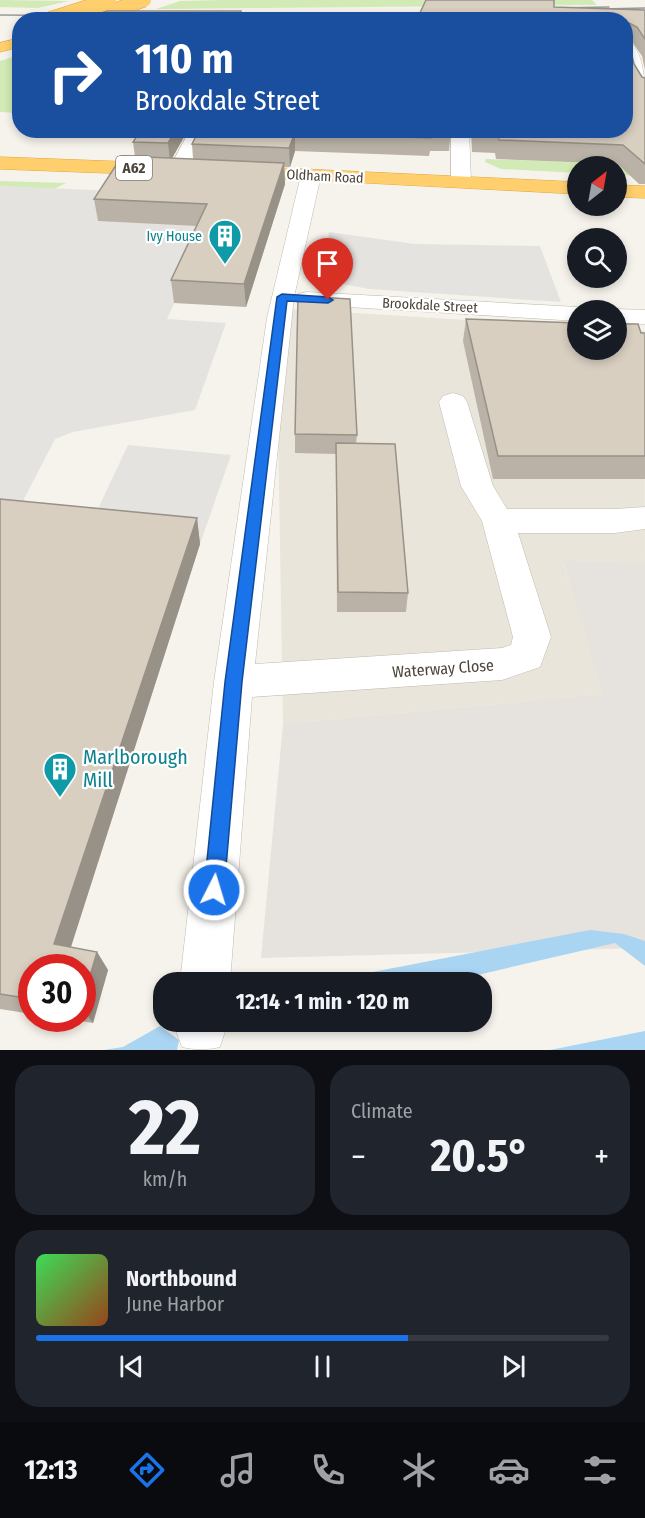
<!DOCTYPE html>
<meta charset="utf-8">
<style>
:root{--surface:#171b24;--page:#20242c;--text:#f1f3f6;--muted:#9ea1a6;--line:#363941;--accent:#1a73e8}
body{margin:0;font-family:"Fira Sans Condensed",sans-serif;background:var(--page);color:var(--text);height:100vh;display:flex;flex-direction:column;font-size:22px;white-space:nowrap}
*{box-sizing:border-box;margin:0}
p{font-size:20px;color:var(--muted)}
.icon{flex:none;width:33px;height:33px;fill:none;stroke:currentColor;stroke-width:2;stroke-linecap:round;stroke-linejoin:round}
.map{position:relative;height:1050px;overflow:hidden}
.sheet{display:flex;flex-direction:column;gap:15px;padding:15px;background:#0d0f14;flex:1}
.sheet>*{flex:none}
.banner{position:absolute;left:12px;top:12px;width:621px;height:126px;border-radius:24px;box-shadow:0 3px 9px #0003;background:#1a4fa0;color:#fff;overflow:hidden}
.needle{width:39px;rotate:31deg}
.buttons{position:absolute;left:567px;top:156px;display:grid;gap:12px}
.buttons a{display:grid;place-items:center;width:60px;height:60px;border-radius:50%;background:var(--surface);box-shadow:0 3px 9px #0003;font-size:30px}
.speed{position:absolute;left:18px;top:954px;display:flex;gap:12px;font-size:30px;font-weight:700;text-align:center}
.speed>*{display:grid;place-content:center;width:78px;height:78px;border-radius:50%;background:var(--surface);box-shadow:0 3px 9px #0003;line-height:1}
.speed .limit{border:9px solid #d22;background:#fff;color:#111}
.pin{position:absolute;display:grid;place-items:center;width:51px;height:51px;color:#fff;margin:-62px -26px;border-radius:50% 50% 50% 0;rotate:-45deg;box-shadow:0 0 6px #0007}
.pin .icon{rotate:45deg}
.me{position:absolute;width:66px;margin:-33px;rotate:5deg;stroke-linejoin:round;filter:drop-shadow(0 0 4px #0008)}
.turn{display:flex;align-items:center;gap:21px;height:126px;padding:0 24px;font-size:27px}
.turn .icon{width:78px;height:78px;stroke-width:2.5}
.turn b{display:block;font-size:42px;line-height:51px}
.big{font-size:45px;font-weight:700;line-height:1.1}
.sheet .widget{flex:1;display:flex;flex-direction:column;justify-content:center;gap:9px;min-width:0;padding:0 21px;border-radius:24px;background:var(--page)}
.sheet .dial{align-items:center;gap:0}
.dial b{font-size:78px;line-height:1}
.song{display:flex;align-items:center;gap:18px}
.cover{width:72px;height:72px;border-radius:9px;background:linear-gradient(135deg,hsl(130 70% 55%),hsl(20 70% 35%))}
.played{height:6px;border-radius:3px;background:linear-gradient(90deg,var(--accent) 65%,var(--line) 65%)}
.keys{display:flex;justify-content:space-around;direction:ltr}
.heat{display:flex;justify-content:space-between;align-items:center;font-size:33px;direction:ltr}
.sheet .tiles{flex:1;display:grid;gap:15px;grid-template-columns:1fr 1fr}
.widget:last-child{grid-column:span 2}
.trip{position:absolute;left:153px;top:972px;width:339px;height:60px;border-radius:24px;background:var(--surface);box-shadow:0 3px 9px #0003;font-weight:700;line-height:60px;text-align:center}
.menu{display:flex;height:96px;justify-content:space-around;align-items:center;background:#090b0e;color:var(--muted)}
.menu .icon{width:42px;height:42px}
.menu .selected{color:var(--accent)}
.menu b{font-size:27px;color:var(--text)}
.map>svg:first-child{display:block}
.residential{fill:#eae5da}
.industrial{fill:#e6e2dd}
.green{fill:#d2eab5}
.parking{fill:#e5e3e0}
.water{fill:#a9d4f2}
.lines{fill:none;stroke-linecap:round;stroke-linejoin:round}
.street-casing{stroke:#c2bbae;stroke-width:1}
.highway-casing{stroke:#e0a43c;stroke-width:1}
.street{fill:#fff;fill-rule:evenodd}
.highway{fill:#ffcf6e;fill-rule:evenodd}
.tram{stroke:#9a9a9a;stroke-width:1.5}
.highway-bridge-casing{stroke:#e0a43c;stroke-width:15;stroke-linecap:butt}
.highway-bridge{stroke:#ffcf6e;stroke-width:14}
.wall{fill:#bab2a6}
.shaded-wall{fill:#979187}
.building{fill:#d8cfc1;stroke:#979187;stroke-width:1.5}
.route{fill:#1a73e8;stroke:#114b97;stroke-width:1.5}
.labels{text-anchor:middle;stroke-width:4.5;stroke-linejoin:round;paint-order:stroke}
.far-street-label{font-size:14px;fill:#4b4439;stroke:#fff}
.far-culture-label{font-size:14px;fill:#0d838f;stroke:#fff;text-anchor:end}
.shield{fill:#fff;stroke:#817c74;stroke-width:1.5}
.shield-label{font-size:15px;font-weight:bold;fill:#4b4439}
.street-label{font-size:16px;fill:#4b4439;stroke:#fff}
.near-culture-label{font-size:20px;fill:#0d838f;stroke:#fff;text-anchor:start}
</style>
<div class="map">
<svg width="645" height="1050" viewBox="0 0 645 1050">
<rect width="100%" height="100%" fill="#f6f3ec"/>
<polygon class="residential" points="276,308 577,327 578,350 616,350 617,329 644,331 645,563 563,562 604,694 283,724"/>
<polygon class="industrial" points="563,561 645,563 645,948 261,958 283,724 603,694"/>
<g class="green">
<polygon points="0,0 69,1 38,8 0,7"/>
<polygon points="222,0 592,0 597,5 156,9 180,1"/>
<polygon points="19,55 19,113 0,112 0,61"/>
<polygon points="486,159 645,165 645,176 617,175 616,166 578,166 577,173 501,169 485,162"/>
<polygon points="0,181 66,183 54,189 0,186"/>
</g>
<g class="parking">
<polygon points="0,186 117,191 209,226 167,319 226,323 195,410 73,432 55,439 11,524 0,523"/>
<polygon points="329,232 415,244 540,246 561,302 369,289 338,283 323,273"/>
<polygon points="128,445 231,455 200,544 87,532"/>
</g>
<g class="water">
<polygon points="590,930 624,934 645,941 645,966 615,943 447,982 321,982"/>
<polygon points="160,1026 179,1040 177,1050 104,1050 123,1047"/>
<polygon points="645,1031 645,1050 550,1050"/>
</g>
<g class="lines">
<defs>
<g id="street">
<path d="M626,41C643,45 645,82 645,96C629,92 625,54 626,41Z"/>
<polygon points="190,130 208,130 186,173 172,173 169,169"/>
<polygon points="451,130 469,130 471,182 468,186 454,186 451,182"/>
<polygon points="311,169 318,171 321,175 294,297 255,664 502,648 511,645 513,637 482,521 461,486 439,402 443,396 453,393 463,396 467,402 493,486 507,509 615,509 645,507 645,529 615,533 518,533 551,637 540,667 502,680 252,697 230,982 180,982 214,682 267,318 301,175 304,171"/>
<polygon points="307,292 578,307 588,310 578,310 578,321 298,304 295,299 298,294"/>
<polygon points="616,309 645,310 645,324 616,323 616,310 608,310"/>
<path d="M176,1022H228L220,1047C208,1050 194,1050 182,1047L175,1028Z"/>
</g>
<g id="highway">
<polygon points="20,38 20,47 0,52 0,43"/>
<polygon points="0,157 160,163 167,165 170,169 167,173 160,175 0,169"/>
<polygon points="239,166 578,182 578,194 232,176 229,172 232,168"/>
<polygon points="616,185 645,186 645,198 616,197"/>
</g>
</defs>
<use href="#street" class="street-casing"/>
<use href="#highway" class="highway-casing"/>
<use href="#street" class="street"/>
<use href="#highway" class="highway"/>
<g class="tram">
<polyline points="555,8 609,7"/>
<polyline points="600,9 645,8"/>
<polyline points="0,15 108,16"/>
<polyline points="225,15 435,13"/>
</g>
<defs>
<g id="highway-bridge">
<polyline points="89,19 144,0"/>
<polyline points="47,20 109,0"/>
</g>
</defs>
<use href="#highway-bridge" class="highway-bridge-casing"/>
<use href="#highway-bridge" class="highway-bridge"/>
</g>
<g class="wall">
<polygon points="554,7 645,10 645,70 642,56 633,43 628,40 634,64 642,77 645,78 645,184 639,184 618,164 496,159 495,153 472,152 471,130 626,130 418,17"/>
<polygon points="188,130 172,158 193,159 192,144 199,130 451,130 449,151 430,151 429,156 295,151 290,167 284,167 285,184 246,307 174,303 171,280 197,226 98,221 94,199 135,157 133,142"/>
<polygon points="466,319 645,333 645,479 493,479 463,341"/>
<polygon points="295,434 357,435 356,444 408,593 406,612 337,612 336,454 295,453"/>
<polygon points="0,499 197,518 200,544 71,947 97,952 108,970 93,1023 62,1018 82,1018 82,968 32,968 32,1014 0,1009"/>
</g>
<g class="shaded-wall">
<polygon points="241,14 242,20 226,20"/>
<polygon points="176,130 188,130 170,162 168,143"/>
<polygon points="295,133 295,151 290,167 289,148"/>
<polygon points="284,163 285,184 246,307 244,284"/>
<polygon points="197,518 200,544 66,962 54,944"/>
<polygon points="97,952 108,970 93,1023 82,1008 82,1003"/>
</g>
<g class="building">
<polygon points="426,0 554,0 554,7 645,10 645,39 637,27 629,23 628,39 634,64 642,77 645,78 645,164 623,145 499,140 498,134 474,134 474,130 626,130 626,20 319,20 322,14 418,17"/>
<polygon points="107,11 241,11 241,14 226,20 81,20"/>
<polygon points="141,130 176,130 168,143 133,142"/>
<polygon points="199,130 451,130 451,133 431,132 431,138 295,133 289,148 192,144"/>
<polygon points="122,156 284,163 244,284 171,280 207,204 94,199"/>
<polygon points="298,296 350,299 357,435 295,434"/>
<polygon points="466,319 578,323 578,350 616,350 616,324 638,324 641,333 645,333 645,456 498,456"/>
<polygon points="336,443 395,444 408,593 338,592"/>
<polygon points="0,499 197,518 54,944 97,952 82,1003 82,968 32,968 32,999 0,994"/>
</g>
<polygon class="route" points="282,294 328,297 333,300 328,303 287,301 242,682 224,890 221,897 214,900 207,897 204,890 225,682 277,297"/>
<defs>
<symbol id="building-pin" viewBox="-11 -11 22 30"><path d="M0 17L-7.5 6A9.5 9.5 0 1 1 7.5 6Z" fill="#0f9aa8" stroke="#fff"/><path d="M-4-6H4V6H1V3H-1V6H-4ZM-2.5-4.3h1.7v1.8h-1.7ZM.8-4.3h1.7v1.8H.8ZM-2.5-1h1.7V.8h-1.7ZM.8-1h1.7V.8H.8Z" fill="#fff"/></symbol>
</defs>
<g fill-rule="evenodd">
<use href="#building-pin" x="206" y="217" width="38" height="52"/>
<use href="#building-pin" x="41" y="750" width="38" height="52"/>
</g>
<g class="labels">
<g class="far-street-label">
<text transform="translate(325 176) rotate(3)" y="5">Oldham Road</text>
<text transform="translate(430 305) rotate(3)" y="5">Brookdale Street</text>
</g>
<g class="far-culture-label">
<text x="202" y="241">Ivy House</text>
</g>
<rect class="shield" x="116" y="156" width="36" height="24" rx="4.5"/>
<g class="shield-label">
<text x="134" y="173">A62</text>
</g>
<g class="street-label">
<text transform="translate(443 668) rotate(-4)" y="6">Waterway Close</text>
</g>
<g class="near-culture-label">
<text x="83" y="764">Marlborough<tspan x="83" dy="23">Mill</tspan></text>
</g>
</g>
</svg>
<div class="buttons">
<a><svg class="needle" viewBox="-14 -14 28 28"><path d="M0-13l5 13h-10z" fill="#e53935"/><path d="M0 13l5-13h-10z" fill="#9ea1a6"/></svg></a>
<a><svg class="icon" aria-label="search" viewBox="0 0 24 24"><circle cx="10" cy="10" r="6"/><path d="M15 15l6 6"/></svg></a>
<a><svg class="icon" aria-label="layers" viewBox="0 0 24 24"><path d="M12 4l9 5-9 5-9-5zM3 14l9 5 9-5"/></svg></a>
</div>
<div class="speed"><div class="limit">30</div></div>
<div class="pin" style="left:328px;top:300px;background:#d93025"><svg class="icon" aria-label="arrive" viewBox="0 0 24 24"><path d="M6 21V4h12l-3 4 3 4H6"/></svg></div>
<svg class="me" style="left:214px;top:890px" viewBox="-20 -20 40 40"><circle r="17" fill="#1a73e8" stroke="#fff" stroke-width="3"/><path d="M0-11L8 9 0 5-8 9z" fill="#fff"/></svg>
<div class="trip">12:14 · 1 min · 120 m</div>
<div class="banner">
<div class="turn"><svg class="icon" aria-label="right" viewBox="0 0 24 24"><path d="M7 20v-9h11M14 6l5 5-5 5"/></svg><div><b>110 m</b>Brookdale Street</div></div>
</div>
</div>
<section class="sheet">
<div class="tiles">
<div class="widget dial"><b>22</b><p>km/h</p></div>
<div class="widget"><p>Climate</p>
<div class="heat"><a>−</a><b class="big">20.5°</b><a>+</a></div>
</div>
<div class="widget">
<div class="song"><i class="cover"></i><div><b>Northbound</b><p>June Harbor</p></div></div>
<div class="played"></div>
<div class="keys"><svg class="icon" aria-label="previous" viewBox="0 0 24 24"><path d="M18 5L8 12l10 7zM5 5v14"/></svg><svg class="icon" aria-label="pause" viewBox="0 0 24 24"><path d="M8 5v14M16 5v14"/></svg><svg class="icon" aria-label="next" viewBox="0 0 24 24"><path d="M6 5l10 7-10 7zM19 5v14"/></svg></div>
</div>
</div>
</section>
<nav class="menu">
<b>12:13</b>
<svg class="icon selected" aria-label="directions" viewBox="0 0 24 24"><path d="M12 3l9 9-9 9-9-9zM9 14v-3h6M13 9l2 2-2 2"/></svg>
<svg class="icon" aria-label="music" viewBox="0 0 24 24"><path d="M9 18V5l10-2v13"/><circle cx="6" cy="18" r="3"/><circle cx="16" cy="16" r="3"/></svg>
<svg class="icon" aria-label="phone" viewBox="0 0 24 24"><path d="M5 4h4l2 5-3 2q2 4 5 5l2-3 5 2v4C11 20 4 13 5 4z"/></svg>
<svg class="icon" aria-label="climate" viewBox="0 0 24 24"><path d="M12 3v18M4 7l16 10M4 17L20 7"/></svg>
<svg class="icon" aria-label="car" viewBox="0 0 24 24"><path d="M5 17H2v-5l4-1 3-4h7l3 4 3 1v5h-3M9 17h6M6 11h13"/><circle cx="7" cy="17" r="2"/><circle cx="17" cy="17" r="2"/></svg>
<svg class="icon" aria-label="filters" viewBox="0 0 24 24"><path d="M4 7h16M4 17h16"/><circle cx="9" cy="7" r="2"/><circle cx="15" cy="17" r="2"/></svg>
</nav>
